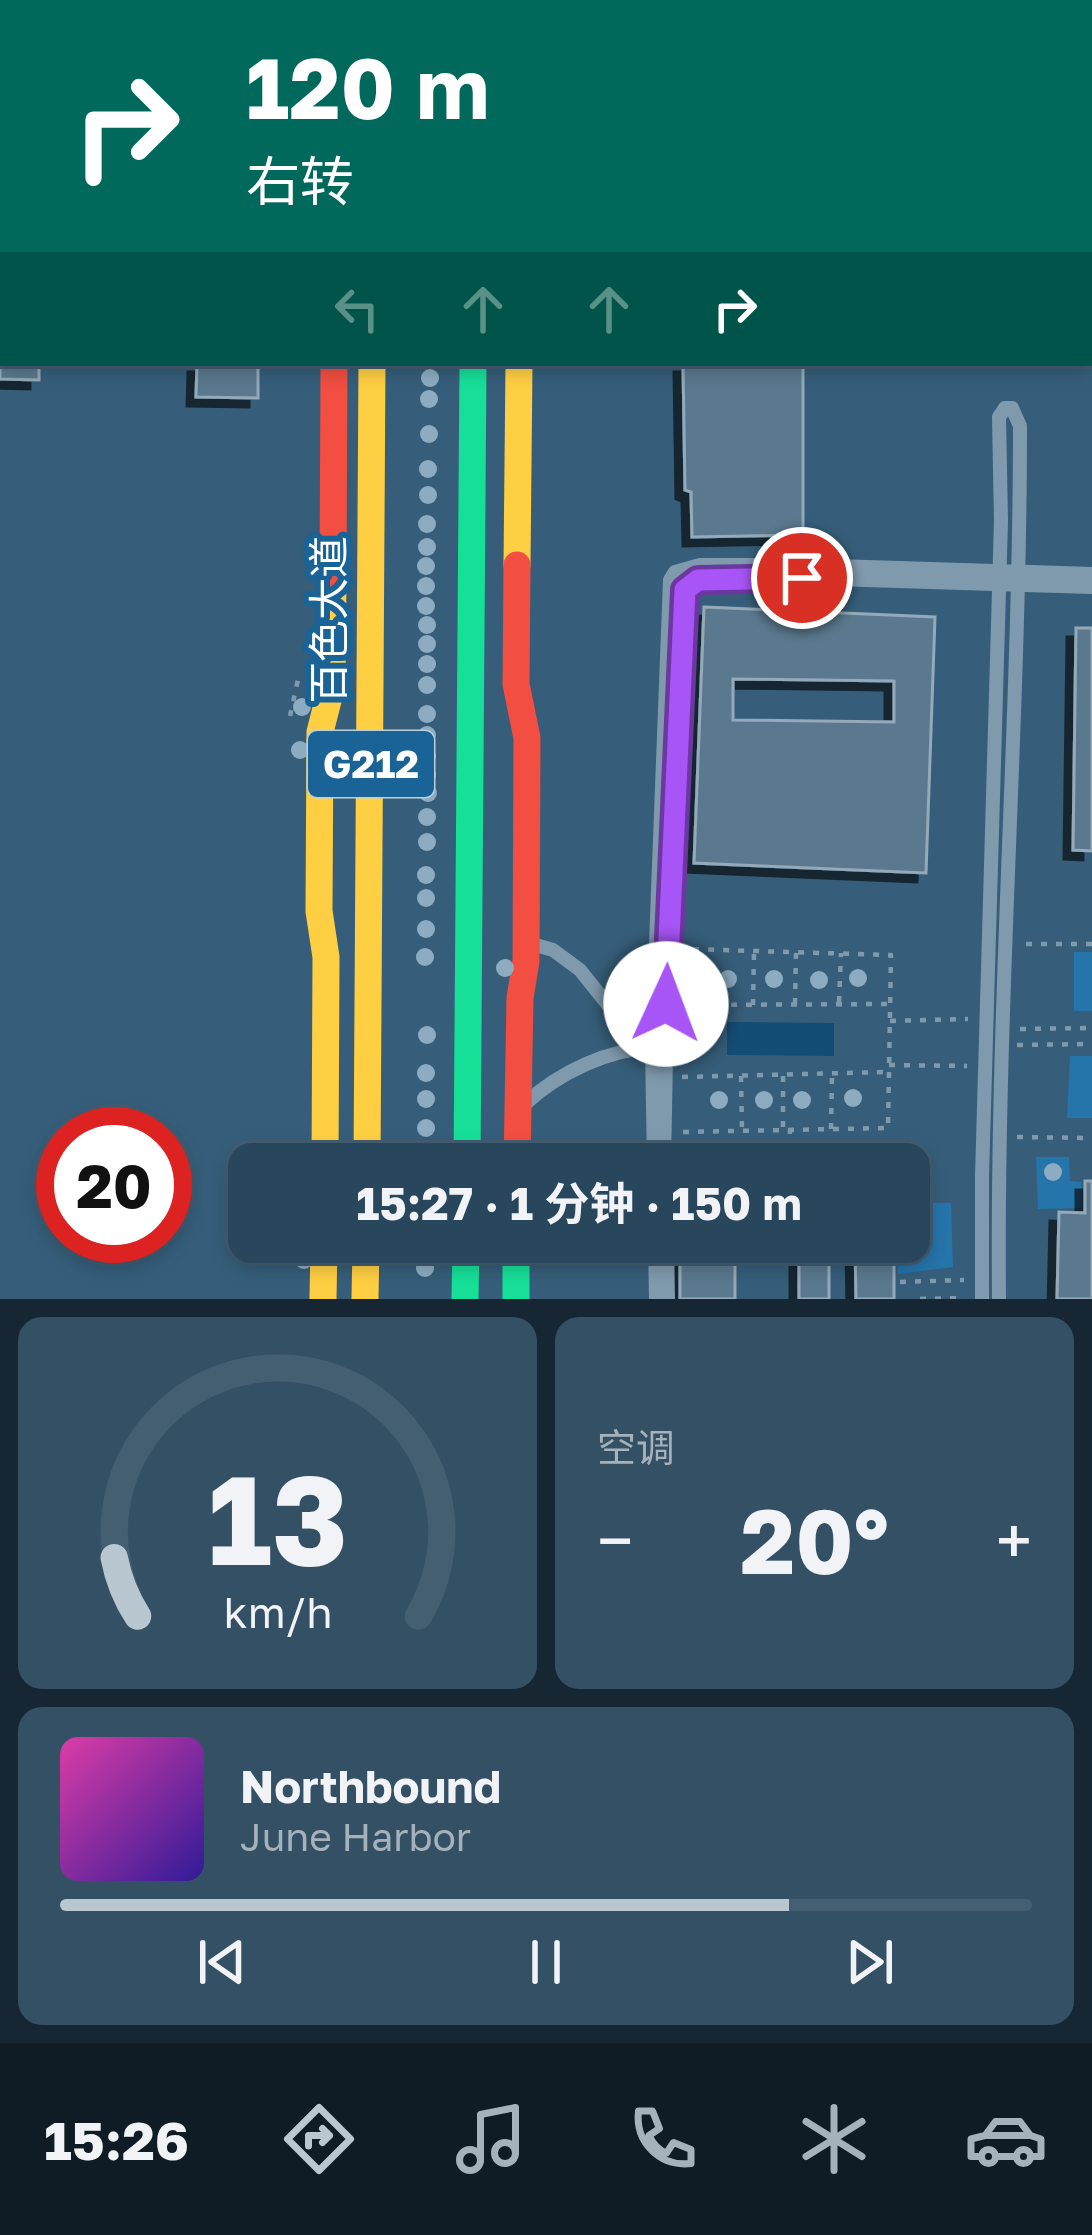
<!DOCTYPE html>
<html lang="zh">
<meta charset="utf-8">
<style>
:root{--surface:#28465c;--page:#345065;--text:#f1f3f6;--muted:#a5b1bb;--line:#445e72;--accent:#b9c7d0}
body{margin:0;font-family:"Golos Text","Noto Sans SC",sans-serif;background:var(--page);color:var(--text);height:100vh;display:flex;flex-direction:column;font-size:45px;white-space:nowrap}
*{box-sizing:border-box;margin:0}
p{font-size:39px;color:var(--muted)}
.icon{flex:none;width:66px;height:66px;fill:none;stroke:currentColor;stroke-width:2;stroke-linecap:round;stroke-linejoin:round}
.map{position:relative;height:1299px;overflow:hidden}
.sheet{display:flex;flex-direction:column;gap:18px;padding:18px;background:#162633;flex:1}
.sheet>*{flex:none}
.banner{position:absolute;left:0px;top:0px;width:1092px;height:366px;box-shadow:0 6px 18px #0003,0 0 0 3px var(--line);background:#00695c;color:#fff;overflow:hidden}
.speed{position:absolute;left:36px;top:1107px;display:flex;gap:24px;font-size:60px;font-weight:700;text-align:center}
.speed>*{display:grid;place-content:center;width:156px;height:156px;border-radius:50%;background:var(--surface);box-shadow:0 6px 18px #0003,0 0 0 3px var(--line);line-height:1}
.speed .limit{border:18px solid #d22;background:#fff;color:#111}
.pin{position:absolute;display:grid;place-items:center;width:102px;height:102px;color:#fff;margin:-51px;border:6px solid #fff;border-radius:50%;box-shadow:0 3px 12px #0007}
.me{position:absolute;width:132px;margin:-66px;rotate:2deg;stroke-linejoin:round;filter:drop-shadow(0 0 9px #0008)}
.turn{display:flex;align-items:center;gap:42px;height:252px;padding:0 48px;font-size:54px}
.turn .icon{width:156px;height:156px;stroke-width:2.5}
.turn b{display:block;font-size:84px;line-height:102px}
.lanes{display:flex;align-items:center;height:114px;padding:0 48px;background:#0003;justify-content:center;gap:60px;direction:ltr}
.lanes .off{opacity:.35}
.big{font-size:90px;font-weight:700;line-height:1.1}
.sheet .tile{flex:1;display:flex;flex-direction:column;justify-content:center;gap:18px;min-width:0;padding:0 42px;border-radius:24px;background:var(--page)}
.sheet .dial{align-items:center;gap:0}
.dial svg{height:312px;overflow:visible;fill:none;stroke:var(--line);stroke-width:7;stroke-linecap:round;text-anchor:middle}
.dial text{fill:var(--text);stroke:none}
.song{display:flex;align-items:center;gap:36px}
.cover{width:144px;height:144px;border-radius:18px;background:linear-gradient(135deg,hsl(320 70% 55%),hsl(250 70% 35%))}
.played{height:12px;border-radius:6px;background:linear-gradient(90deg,var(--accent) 75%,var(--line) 75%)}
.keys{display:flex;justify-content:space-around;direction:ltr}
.heat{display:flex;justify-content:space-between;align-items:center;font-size:66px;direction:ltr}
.sheet .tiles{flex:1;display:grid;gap:18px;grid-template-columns:1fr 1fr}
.tile:last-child{grid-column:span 2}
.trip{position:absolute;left:228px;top:1143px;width:702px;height:120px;border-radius:24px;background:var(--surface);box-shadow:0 6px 18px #0003,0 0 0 3px var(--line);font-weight:700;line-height:120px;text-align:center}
.dock{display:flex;height:192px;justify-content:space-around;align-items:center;background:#101c25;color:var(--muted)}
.dock .icon{width:84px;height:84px}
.dock .selected{color:var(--accent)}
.dock b{font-size:54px;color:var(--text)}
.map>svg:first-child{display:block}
.green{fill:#2574aa}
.water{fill:#144c75}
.building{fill:#5a798e;stroke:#94aaba;stroke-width:3;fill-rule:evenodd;filter:url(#shadow)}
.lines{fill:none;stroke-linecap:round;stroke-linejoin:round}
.path{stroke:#809aad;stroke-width:4.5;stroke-dasharray:6 9;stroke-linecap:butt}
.lane{stroke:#809aad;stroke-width:14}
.fast{stroke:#16e098;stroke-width:27}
.slow{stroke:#ffcf43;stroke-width:27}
.jam{stroke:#f24e42;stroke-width:27}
.tree{fill:#8dacc1}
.route-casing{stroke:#6d37a1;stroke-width:30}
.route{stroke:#a855f7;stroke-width:21}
.labels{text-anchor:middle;stroke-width:12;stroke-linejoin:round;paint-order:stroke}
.shield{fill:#196397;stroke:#bad0e0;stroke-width:3}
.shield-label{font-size:39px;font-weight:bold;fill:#fff}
.street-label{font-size:42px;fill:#fff;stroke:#196397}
</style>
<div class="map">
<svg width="1092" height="1299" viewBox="0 0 1092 1299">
<defs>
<filter id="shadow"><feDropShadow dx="-9" dy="9" stdDeviation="0" flood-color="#0009"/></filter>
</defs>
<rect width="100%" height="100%" fill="#365e7a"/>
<g class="green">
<rect x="1074" y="952" width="18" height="59"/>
<polygon points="1070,1056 1092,1056 1092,1118 1067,1118"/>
<polygon points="878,1149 879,1163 908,1164 804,1164 804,1150"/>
<polygon points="683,1150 772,1150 772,1164 682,1164"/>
<polygon points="1036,1157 1069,1157 1070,1181 1081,1182 1082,1208 1038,1209"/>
<polygon points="909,1203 951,1203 953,1267 898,1274 898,1242 909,1242"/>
</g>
<polygon class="water" points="727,1022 834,1023 834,1056 727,1055"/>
<g class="building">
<polygon points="32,0 110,0 31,3"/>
<polygon points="173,0 251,0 172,3"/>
<polygon points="0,334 3,363 39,363 39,380 0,379"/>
<polygon points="197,363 258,363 258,398 196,397"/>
<polygon points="683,363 803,363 803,535 692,537 691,492 685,490"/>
<path d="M704,607L935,617L926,873L694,863ZM733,679L894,681V722L733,720Z"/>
<polygon points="1076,628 1092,628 1092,851 1073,850"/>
<polygon points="1085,1181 1092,1181 1092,1299 1057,1299 1059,1212 1085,1213"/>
<rect x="680" y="1242" width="55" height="57"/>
<rect x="799" y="1242" width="30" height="57"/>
<polygon points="855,1242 894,1242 894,1299 856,1299"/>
</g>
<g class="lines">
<g class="path">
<polyline points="290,716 299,675"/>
<polyline points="1026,944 1092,944"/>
<polyline points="839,1002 841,953"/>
<polyline points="795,1004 796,952"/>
<polyline points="686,1005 890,1004"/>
<polyline points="753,1005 754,951"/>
<polyline points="890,1021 968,1019"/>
<polyline points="1020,1029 1092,1028"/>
<polyline points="1017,1045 1092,1044"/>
<polyline points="889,1065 967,1066"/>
<polyline points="741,1076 742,1130"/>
<polyline points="783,1076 783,1130"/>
<polyline points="682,1077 886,1072"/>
<polyline points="831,1129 832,1075"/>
<polyline points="683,1132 888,1128 891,955 687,949"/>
<polyline points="1017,1137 1092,1138"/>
<polyline points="789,1164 790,1130"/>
<polyline points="900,1282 964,1280"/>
<polyline points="920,1299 962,1298"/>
</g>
<g class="lane">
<polyline points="147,3 148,0"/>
<polyline points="276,3 276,0"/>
<polyline points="0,5 0,0"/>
<polyline points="0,289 3,289"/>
<polyline points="532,944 553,950 580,970 608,1005 626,1019 661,1024"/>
<path d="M525,1104C559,1072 609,1049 656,1047"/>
<polyline points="654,1164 652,1047 670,580 675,572 700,565 804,565 1092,574"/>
<polyline points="664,1164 668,947 685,590 698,580 802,578 1092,587"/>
<polyline points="655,1242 656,1299"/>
<polyline points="667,1242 668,1299"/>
<path d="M982,1299V1176L1001,521L999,417L1005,408H1012L1020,426C1020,717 996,1008 999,1299"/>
</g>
<g class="fast">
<polyline points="467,1164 473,363"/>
<polyline points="516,1242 516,1299"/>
<polyline points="465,1299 466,1242"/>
</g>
<g class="slow">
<polyline points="348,0 348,3"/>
<polyline points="537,0 537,3"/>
<polyline points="517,565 519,363"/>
<polyline points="325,1164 326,957 319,911 320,732 332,685 333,579"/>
<polyline points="367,1164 372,363"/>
<polyline points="323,1299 324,1242"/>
<polyline points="365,1299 366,1242"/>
</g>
<g class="jam">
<polyline points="388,0 388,3"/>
<polyline points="488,3 489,0"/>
<polyline points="333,579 334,363"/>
<polyline points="517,1164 520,998 526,961 527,738 516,684 517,565"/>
</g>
</g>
<g class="tree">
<circle cx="430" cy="378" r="9"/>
<circle cx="429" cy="399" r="9"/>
<circle cx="429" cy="434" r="9"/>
<circle cx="428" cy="469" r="9"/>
<circle cx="428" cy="495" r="9"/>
<circle cx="427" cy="524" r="9"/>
<circle cx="427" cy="547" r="9"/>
<circle cx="426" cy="566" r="9"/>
<circle cx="426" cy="586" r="9"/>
<circle cx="426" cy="606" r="9"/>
<circle cx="427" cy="625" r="9"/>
<circle cx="427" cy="644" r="9"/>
<circle cx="427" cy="664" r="9"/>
<circle cx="427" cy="685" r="9"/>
<circle cx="302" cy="707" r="9"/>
<circle cx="427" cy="714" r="9"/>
<circle cx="427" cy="735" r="9"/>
<circle cx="300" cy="750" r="9"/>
<circle cx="427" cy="756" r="9"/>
<circle cx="427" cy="775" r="9"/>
<circle cx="428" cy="793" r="9"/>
<circle cx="427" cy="817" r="9"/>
<circle cx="427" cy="842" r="9"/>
<circle cx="426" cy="875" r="9"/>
<circle cx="426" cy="898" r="9"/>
<circle cx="426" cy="929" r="9"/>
<circle cx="425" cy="957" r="9"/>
<circle cx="505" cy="968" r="9"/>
<circle cx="858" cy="978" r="9"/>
<circle cx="728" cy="979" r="9"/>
<circle cx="774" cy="979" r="9"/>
<circle cx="819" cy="980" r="9"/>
<circle cx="427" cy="1035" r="9"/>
<circle cx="426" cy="1073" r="9"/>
<circle cx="853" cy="1098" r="9"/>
<circle cx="426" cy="1099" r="9"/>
<circle cx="719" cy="1100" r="9"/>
<circle cx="764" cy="1100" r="9"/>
<circle cx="802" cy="1100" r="9"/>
<circle cx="426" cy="1128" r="9"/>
<circle cx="426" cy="1154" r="9"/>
<circle cx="1053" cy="1172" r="9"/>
<circle cx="304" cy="1260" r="9"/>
<circle cx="425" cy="1268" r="9"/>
</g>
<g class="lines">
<defs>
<polyline id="route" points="666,1004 685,590 698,580 802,578"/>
</defs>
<use href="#route" class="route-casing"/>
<use href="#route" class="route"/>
</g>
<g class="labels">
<rect class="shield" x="308" y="731" width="126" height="66" rx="9"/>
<g class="shield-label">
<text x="371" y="778">G212</text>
</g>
<g class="street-label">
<text transform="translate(329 620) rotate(-90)" y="15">百色大道</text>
</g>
</g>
</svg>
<div class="speed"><div class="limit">20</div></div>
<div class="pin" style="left:802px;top:578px;background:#d93025"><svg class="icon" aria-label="arrive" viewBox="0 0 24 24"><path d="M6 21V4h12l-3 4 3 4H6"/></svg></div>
<svg class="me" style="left:666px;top:1004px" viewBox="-20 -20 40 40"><circle r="19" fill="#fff"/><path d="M0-13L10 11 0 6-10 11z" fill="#a855f7"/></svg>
<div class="trip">15:27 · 1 分钟 · 150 m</div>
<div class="banner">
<div class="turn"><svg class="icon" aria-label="right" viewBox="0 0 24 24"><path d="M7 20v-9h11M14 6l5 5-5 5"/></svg><div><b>120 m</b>右转</div></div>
<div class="lanes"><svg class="icon off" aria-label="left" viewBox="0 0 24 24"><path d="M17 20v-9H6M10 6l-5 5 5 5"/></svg><svg class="icon off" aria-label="ahead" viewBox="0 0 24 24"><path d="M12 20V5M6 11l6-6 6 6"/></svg><svg class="icon off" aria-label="ahead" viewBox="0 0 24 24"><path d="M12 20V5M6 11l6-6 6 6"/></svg><svg class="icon" aria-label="right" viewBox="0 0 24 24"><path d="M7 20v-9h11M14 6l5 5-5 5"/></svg></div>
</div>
</div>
<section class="sheet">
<div class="tiles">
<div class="tile dial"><svg viewBox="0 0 100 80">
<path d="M14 69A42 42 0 1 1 86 69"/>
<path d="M14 69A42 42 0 0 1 8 54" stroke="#b9c7d0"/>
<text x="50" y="56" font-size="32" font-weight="700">13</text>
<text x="50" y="72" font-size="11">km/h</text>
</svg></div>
<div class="tile"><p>空调</p>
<div class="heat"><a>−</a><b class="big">20°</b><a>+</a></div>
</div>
<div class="tile">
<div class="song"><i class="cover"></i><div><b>Northbound</b><p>June Harbor</p></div></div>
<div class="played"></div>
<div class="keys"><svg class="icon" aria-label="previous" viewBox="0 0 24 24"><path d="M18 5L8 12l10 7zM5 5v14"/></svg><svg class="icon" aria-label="pause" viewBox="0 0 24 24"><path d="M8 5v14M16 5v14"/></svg><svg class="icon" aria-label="next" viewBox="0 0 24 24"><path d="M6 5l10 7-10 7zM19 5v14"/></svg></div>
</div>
</div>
</section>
<nav class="dock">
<b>15:26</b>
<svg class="icon selected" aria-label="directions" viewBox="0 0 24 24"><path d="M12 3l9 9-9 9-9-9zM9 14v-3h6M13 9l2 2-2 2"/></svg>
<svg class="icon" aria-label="music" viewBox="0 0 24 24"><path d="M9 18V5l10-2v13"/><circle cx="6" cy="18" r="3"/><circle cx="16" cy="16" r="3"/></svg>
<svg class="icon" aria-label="phone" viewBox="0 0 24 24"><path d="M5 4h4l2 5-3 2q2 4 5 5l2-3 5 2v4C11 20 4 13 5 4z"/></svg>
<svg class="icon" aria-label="climate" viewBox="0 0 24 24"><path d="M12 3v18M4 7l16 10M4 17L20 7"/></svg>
<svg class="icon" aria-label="car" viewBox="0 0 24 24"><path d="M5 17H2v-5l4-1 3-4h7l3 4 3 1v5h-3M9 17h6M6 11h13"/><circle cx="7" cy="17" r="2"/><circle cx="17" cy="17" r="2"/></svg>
</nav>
